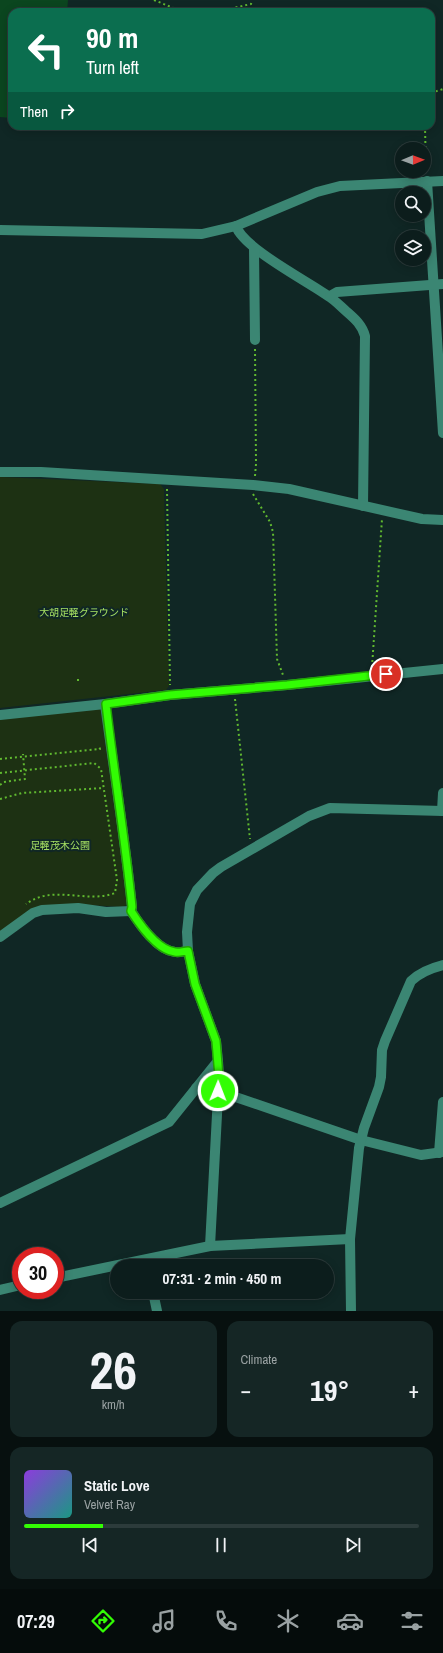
<!DOCTYPE html>
<meta charset="utf-8">
<style>
:root{--surface:#0c1d1c;--page:#152625;--text:#f1f3f6;--muted:#9aa2a3;--line:#2c3b3b;--accent:#33fd04}
body{margin:0;font-family:"Archivo Narrow","Noto Sans JP",sans-serif;background:var(--page);color:var(--text);height:100vh;display:flex;flex-direction:column;font-size:15px;white-space:nowrap}
*{box-sizing:border-box;margin:0}
p{font-size:13px;color:var(--muted)}
.icon{flex:none;width:22px;height:22px;fill:none;stroke:currentColor;stroke-width:2;stroke-linecap:round;stroke-linejoin:round}
.map{position:relative;height:1311px;overflow:hidden}
.side{display:flex;flex-direction:column;gap:10px;padding:10px;background:#07100f;flex:1}
.side>*{flex:none}
.guide{position:absolute;left:8px;top:8px;width:427px;height:122px;border-radius:12px;box-shadow:0 2px 10px #0003,0 0 0 1px var(--line);background:#0b6e4f;color:#fff;overflow:hidden}
.needle{width:26px;rotate:89deg}
.fabs{position:absolute;left:395px;top:142px;display:grid;gap:8px}
.fabs a{display:grid;place-items:center;width:36px;height:36px;border-radius:50%;background:var(--surface);box-shadow:0 2px 10px #0003,0 0 0 1px var(--line);font-size:20px}
.speed{position:absolute;left:12px;top:1247px;display:flex;gap:8px;font-size:20px;font-weight:700;text-align:center}
.speed>*{display:grid;place-content:center;width:52px;height:52px;border-radius:50%;background:var(--surface);box-shadow:0 2px 10px #0003,0 0 0 1px var(--line);line-height:1}
.speed .limit{border:6px solid #d22;background:#fff;color:#111}
.pin{position:absolute;display:grid;place-items:center;width:34px;height:34px;color:#fff;margin:-17px;border:2px solid #fff;border-radius:50%;box-shadow:0 1px 4px #0007}
.me{position:absolute;width:44px;margin:-22px;rotate:1deg;stroke-linejoin:round;filter:drop-shadow(0 0 3px #0008)}
.turn{display:flex;align-items:center;gap:14px;height:84px;padding:0 12px;font-size:18px}
.turn .icon{width:52px;height:52px;stroke-width:2.5}
.turn b{display:block;font-size:28px;line-height:34px}
.then{display:flex;align-items:center;height:38px;padding:0 12px;background:#0003;gap:8px;font-size:15px}
.big{font-size:30px;font-weight:700;line-height:1.1}
.side .widget{flex:1;display:flex;flex-direction:column;justify-content:center;gap:6px;min-width:0;padding:0 14px;border-radius:12px;background:var(--page)}
.side .dial{align-items:center;gap:0}
.dial b{font-size:52px;line-height:1}
.song{display:flex;align-items:center;gap:12px}
.cover{width:48px;height:48px;border-radius:6px;background:linear-gradient(135deg,hsl(270 70% 55%),hsl(170 70% 35%))}
.played{height:4px;border-radius:2px;background:linear-gradient(90deg,var(--accent) 20%,var(--line) 20%)}
.keys{display:flex;justify-content:space-around;direction:ltr}
.heat{display:flex;justify-content:space-between;align-items:center;font-size:22px;direction:ltr}
.side .tiles{flex:1;display:grid;gap:10px;grid-template-columns:1fr 1fr}
.widget:last-child{grid-column:span 2}
.trip{position:absolute;left:110px;top:1259px;width:224px;height:40px;border-radius:20px;background:var(--surface);box-shadow:0 2px 10px #0003,0 0 0 1px var(--line);font-weight:700;line-height:40px;text-align:center}
.tabs{display:flex;height:64px;justify-content:space-around;align-items:center;background:#050c0b;color:var(--muted)}
.tabs .icon{width:28px;height:28px}
.tabs .active{color:var(--accent)}
.tabs b{font-size:18px;color:var(--text)}
.map>svg:first-child{display:block}
.green{fill:#1d3113}
.water{fill:#0b461f}
.lines{fill:none;stroke-linecap:round;stroke-linejoin:round}
.path{stroke:#60b930;stroke-width:2;stroke-dasharray:2 3;stroke-linecap:butt}
.minor{stroke:#3b8673;stroke-width:10}
.route-casing{stroke:#21a403;stroke-width:10}
.route{stroke:#33fd04;stroke-width:7}
.labels{text-anchor:middle;stroke-width:4;stroke-linejoin:round;paint-order:stroke}
.park-label{font-size:10px;fill:#a6e062;stroke:#102725}
</style>
<div class="map">
<svg width="443" height="1311" viewBox="0 0 443 1311">
<rect width="100%" height="100%" fill="#102725"/>
<g class="green">
<polygon points="0,477 160,484 164,489 169,686 166,690 0,708"/>
<polygon points="103,707 127,905 122,907 75,904 41,906 0,933 0,719"/>
</g>
<polygon class="water" points="0,0 68,0 67,12 12,12 12,118 0,117"/>
<g class="lines">
<g class="path">
<polyline points="154,0 183,12"/>
<polyline points="216,12 251,4 252,0"/>
<polyline points="431,93 443,89"/>
<polyline points="425,126 426,172"/>
<polyline points="255,476 256,464 255,349"/>
<polyline points="167,489 170,685"/>
<polyline points="253,494 270,522 273,532 277,659 283,675"/>
<polyline points="372,667 382,519"/>
<polyline points="77,680 80,680"/>
<polyline points="235,699 250,839"/>
<polyline points="0,759 100,749 99,746"/>
<path d="M0,773L94,763L101,769L117,880L115,893C87,904 53,884 26,904"/>
<polyline points="0,785 4,782 25,779 23,754"/>
<polyline points="0,799 22,793 104,788"/>
</g>
<g class="minor">
<polyline points="427,181 443,433"/>
<path d="M236,226C243,248 307,281 328,296C335,300 341,307 347,312C355,319 362,325 365,336L363,506"/>
<polyline points="0,230 202,234 236,226 317,192 340,186 443,181"/>
<polyline points="254,248 255,340"/>
<polyline points="330,296 337,292 443,284"/>
<polyline points="0,472 41,472 253,485 289,489 422,519 443,520"/>
<path d="M105,704C114,771 125,839 132,907L131,911C140,925 157,950 175,952C179,953 184,951 188,951"/>
<polyline points="0,715 105,704 170,695 287,685 443,669"/>
<polyline points="442,811 443,793"/>
<polyline points="0,937 33,913 42,910 78,908 106,912 131,911"/>
<polyline points="196,1088 218,1091 361,1140 421,1155 443,1152"/>
<polyline points="439,1153 443,1102"/>
<polyline points="0,1203 169,1122 218,1061 216,1041 195,984 188,951 187,932 190,904 197,890 213,873 221,867 309,816 330,808 443,811"/>
<polyline points="210,1246 219,1077 218,1061"/>
<polyline points="55,1278 210,1246 350,1239"/>
<polyline points="0,1290 21,1285"/>
<polyline points="153,1292 157,1311"/>
<path d="M351,1311L350,1239L359,1148L364,1128L379,1087L381,1077L382,1050L385,1041L411,981C420,972 431,968 443,965"/>
</g>
</g>
<g class="lines">
<defs>
<path id="route" d="M218,1091L219,1077L216,1041L195,984L188,951C184,951 179,953 175,952C157,950 140,925 131,911L132,907C125,839 114,772 106,704L170,695L287,685L386,674"/>
</defs>
<use href="#route" class="route-casing"/>
<use href="#route" class="route"/>
</g>
<g class="labels">
<g class="park-label">
<text x="84" y="616">大胡足軽グラウンド</text>
<text x="60" y="849">足軽茂木公園</text>
</g>
</g>
</svg>
<div class="fabs">
<a><svg class="needle" viewBox="-14 -14 28 28"><path d="M0-13l5 13h-10z" fill="#e53935"/><path d="M0 13l5-13h-10z" fill="#9aa2a3"/></svg></a>
<a><svg class="icon" aria-label="search" viewBox="0 0 24 24"><circle cx="10" cy="10" r="6"/><path d="M15 15l6 6"/></svg></a>
<a><svg class="icon" aria-label="layers" viewBox="0 0 24 24"><path d="M12 4l9 5-9 5-9-5zM3 14l9 5 9-5"/></svg></a>
</div>
<div class="speed"><div class="limit">30</div></div>
<div class="pin" style="left:386px;top:674px;background:#d93025"><svg class="icon" aria-label="arrive" viewBox="0 0 24 24"><path d="M6 21V4h12l-3 4 3 4H6"/></svg></div>
<svg class="me" style="left:218px;top:1091px" viewBox="-20 -20 40 40"><circle r="17" fill="#33fd04" stroke="#fff" stroke-width="3"/><path d="M0-11L8 9 0 5-8 9z" fill="#fff"/></svg>
<div class="trip">07:31 · 2 min · 450 m</div>
<div class="guide">
<div class="turn"><svg class="icon" aria-label="left" viewBox="0 0 24 24"><path d="M17 20v-9H6M10 6l-5 5 5 5"/></svg><div><b>90 m</b>Turn left</div></div>
<div class="then">Then<svg class="icon" aria-label="right" viewBox="0 0 24 24"><path d="M7 20v-9h11M14 6l5 5-5 5"/></svg></div>
</div>
</div>
<section class="side">
<div class="tiles">
<div class="widget dial"><b>26</b><p>km/h</p></div>
<div class="widget"><p>Climate</p>
<div class="heat"><a>−</a><b class="big">19°</b><a>+</a></div>
</div>
<div class="widget">
<div class="song"><i class="cover"></i><div><b>Static Love</b><p>Velvet Ray</p></div></div>
<div class="played"></div>
<div class="keys"><svg class="icon" aria-label="previous" viewBox="0 0 24 24"><path d="M18 5L8 12l10 7zM5 5v14"/></svg><svg class="icon" aria-label="pause" viewBox="0 0 24 24"><path d="M8 5v14M16 5v14"/></svg><svg class="icon" aria-label="next" viewBox="0 0 24 24"><path d="M6 5l10 7-10 7zM19 5v14"/></svg></div>
</div>
</div>
</section>
<nav class="tabs">
<b>07:29</b>
<svg class="icon active" aria-label="directions" viewBox="0 0 24 24"><path d="M12 3l9 9-9 9-9-9zM9 14v-3h6M13 9l2 2-2 2"/></svg>
<svg class="icon" aria-label="music" viewBox="0 0 24 24"><path d="M9 18V5l10-2v13"/><circle cx="6" cy="18" r="3"/><circle cx="16" cy="16" r="3"/></svg>
<svg class="icon" aria-label="phone" viewBox="0 0 24 24"><path d="M5 4h4l2 5-3 2q2 4 5 5l2-3 5 2v4C11 20 4 13 5 4z"/></svg>
<svg class="icon" aria-label="climate" viewBox="0 0 24 24"><path d="M12 3v18M4 7l16 10M4 17L20 7"/></svg>
<svg class="icon" aria-label="car" viewBox="0 0 24 24"><path d="M5 17H2v-5l4-1 3-4h7l3 4 3 1v5h-3M9 17h6M6 11h13"/><circle cx="7" cy="17" r="2"/><circle cx="17" cy="17" r="2"/></svg>
<svg class="icon" aria-label="filters" viewBox="0 0 24 24"><path d="M4 7h16M4 17h16"/><circle cx="9" cy="7" r="2"/><circle cx="15" cy="17" r="2"/></svg>
</nav>
